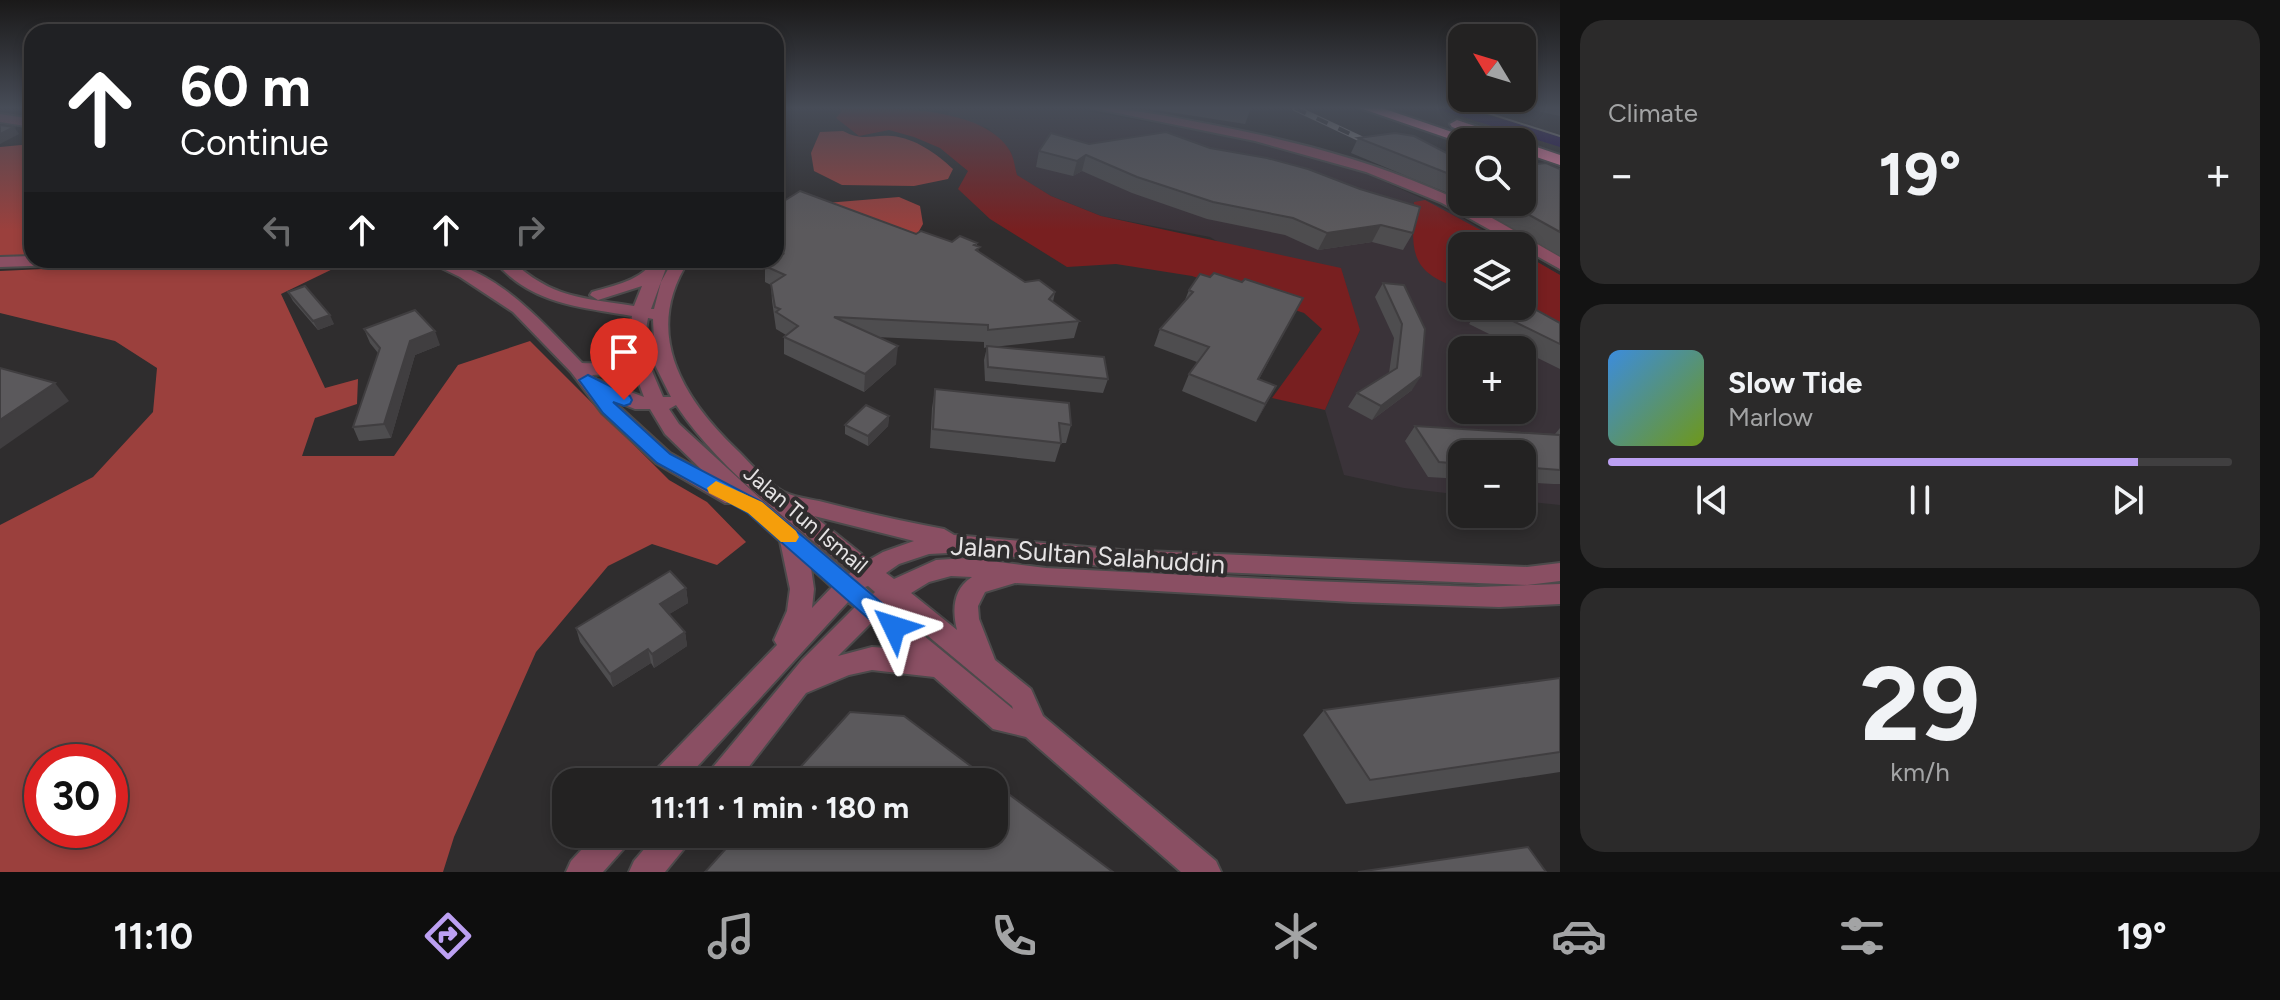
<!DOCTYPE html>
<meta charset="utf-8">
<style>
:root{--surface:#232222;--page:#2b2a2a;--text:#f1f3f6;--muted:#a3a4a5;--line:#403f40;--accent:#bca0f2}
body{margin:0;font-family:Figtree,sans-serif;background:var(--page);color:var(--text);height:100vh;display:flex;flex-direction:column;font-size:30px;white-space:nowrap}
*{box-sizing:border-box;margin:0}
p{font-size:26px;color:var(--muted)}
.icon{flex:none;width:44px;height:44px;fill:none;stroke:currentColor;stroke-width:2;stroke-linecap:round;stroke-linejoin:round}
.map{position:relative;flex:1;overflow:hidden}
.drawer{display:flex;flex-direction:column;gap:20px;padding:20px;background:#131313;width:720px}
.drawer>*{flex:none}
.hud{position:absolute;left:24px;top:24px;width:760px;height:244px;border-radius:24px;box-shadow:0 4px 12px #0003,0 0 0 2px var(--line);background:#202124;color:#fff;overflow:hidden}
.needle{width:52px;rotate:308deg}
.tools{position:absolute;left:1448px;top:24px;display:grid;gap:16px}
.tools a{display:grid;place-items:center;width:88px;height:88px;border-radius:16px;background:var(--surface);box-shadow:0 4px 12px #0003,0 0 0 2px var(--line);font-size:40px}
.speed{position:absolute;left:24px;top:744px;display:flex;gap:16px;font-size:40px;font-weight:700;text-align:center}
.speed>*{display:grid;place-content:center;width:104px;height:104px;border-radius:50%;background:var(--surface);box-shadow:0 4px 12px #0003,0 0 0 2px var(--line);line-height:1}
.speed .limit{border:12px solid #d22;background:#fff;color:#111}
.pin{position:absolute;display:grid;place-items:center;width:68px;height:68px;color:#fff;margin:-82px -34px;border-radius:50% 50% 50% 0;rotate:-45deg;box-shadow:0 0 8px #0007}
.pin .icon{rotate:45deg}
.me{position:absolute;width:88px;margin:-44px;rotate:311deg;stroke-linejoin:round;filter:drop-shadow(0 0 6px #0008)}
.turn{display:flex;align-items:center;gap:28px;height:168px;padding:0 24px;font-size:36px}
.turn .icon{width:104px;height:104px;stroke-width:2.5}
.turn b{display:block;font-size:56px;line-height:68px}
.lanes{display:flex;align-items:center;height:76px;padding:0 24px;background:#0003;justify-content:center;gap:40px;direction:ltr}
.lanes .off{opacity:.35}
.big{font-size:60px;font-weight:700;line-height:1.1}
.drawer .card{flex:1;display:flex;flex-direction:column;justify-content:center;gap:12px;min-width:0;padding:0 28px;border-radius:24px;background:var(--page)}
.drawer .dial{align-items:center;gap:0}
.dial b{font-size:104px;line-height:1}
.song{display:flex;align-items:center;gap:24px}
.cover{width:96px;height:96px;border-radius:12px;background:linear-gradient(135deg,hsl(210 70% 55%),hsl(80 70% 35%))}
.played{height:8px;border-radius:4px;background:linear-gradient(90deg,var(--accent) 85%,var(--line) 85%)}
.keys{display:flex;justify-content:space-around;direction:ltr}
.heat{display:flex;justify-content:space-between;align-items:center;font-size:44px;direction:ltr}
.trip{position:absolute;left:552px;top:768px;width:456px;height:80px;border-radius:24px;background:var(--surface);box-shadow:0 4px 12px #0003,0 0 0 2px var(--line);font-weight:700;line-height:80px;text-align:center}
.tab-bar{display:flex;height:128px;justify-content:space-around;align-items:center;background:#0e0e0e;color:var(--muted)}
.tab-bar .icon{width:56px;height:56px}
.tab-bar .current{color:var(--accent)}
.tab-bar b{font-size:36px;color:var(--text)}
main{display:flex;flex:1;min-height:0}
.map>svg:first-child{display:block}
.built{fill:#3a3339;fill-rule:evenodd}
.green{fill:#781f20}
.forest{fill:#9b403d;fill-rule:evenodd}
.water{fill:#1c0854}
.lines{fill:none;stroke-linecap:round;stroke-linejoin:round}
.minor-casing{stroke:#4c4a4b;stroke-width:4}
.highway-casing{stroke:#4c4a4b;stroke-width:4}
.minor{fill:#8a4f63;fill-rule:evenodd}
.highway{fill:#f784ac;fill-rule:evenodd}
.tram{stroke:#8b898a;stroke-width:2}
.rail-casing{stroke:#8b898a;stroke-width:6}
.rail{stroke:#2f2d2e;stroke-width:4;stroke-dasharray:12;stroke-linecap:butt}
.wall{fill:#4e4d4f}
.shaded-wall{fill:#403e40}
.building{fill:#5b595c;stroke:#403e40;stroke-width:2}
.route{fill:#1a73e8;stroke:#114b97;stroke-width:2}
.slow{fill:#f59e0b}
.labels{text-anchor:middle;stroke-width:8;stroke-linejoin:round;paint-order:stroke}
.street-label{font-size:22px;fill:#e5e3e4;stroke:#2f2d2e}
.near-street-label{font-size:26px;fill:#e5e3e4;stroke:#2f2d2e}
</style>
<main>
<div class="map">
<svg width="1560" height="872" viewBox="0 0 1560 872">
<rect width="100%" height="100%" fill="#2f2d2e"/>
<path class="built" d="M951,108H1068L1267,143L1354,168L1454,213L1510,246H1462V306H1522V253L1560,275V505L1522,501V454H1462V495L1404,488L1344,475L1325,410L1360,330L1210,237L1101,216L1051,196L1016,175L1011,152L988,128L947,117ZM1462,350H1522V410H1462Z"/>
<g class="green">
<path d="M840,108C887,108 983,105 1010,151C1014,158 1015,168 1017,175L1051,196L1101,216L1341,268L1360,330L1325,410L1272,398L1322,329L1304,313L1192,276L1116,264L1067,267L990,219L958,189L968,171L940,148L914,137L889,130L859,136L836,118L841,112Z"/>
<path d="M1425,200L1510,246H1462V289C1408,272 1412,252 1414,202Z"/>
<polygon points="1522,253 1560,275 1560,339 1522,306"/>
</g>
<g class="forest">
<path d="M843,131C864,142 871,134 892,136C915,138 937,154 953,169L948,179L914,186L842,185L814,171L811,153L820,132Z"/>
<polygon points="32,144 32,258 0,260 0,147"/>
<polygon points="899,197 920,206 923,224 914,240 826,203"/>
<path d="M241,260H340L341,265L281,294L325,388L358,379L357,404L315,418L302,456H394L458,365L530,341L669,480L707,502L746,542L717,565L652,544L608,566L536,652L454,837L443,872H0V525L93,477L153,412L157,368L115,341L0,313V271ZM42,762H110V830H42Z"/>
</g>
<path class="water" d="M1434,108C1478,108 1518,124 1560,137V147Z"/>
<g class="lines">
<defs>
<g id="minor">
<path d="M1093,108C1132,108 1170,117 1208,124C1284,139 1360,157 1431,188C1476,207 1518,233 1560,257V269L1442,203L1366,172L1255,141Z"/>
<polygon points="0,114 32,119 32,127 0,122"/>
<polygon points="32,256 32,260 69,260 61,265 0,267 0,257"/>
<path d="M425,260C490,260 540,320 582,363C600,364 612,362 627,352L632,316C580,307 529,304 494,260H511C551,298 583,298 634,306L642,286L598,300L590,295L592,292C612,286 644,280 653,260H669L651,309H654L661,282L673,260H689C641,334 684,400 739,452C752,465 768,484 784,492C794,497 809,499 819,501C861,512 902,521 944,529L954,535L1121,550L1527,567L1560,563V581L1527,585L1121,568L967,552L929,554L899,564L886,573L894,579L936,560L967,558L1046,568L1309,581L1478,587L1560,584V604L1499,607L1353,602L1015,583L985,592L978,606L979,619L995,660L1031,689L1043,716L1216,861L1221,872H1181L1026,737L993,729L934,677L872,670L849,675L806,693L737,782H705L709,772L802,660L855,607L848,602L683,782H650L654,772L777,645L774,640L787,611L790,589L780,541L738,503H725L656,463L602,413L571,372L513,312L460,277ZM648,318L653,319L655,365L671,397H663C650,366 641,352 648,318ZM632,365L644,397L596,379L592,375L608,374ZM612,400L635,409H650L665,434L704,472L670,453ZM676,405C721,472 790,521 851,572L849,574L763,501L679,424L669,409ZM814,516L914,541L883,552L869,560ZM811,568L832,587L812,608L814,589ZM951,576L972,577C953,589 952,610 957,630L911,593L929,582ZM868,586L875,592L873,594L865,587ZM892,606L1012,706L1013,709L890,608ZM872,622L903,649L872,647L838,656Z"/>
<polygon points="596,834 631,834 627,845 603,872 566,872 571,861"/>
<polygon points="657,834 691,834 687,845 665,872 629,872 634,861"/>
</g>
<g id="highway">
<polygon points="1360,108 1382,108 1481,142 1462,143"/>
<polygon points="1457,120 1513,139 1516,142 1494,142 1452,127 1450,124"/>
<polygon points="1522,142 1560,155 1560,165 1522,152"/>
</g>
</defs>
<use href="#minor" class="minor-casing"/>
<use href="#highway" class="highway-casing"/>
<use href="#minor" class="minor"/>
<use href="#highway" class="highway"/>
<polyline class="tram" points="1472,108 1560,136"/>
<defs>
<polyline id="rail" points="1295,108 1361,139"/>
</defs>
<use href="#rail" class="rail-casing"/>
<use href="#rail" class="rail"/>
</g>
<g class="wall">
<polygon points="1144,108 1251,108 1245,124"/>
<polygon points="1539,108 1560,108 1560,116 1537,111"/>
<polygon points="1051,133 1413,233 1403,250 1372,242 1318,250 1285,235 1207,219 1132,193 1082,171 1073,176 1036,167 1039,151"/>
<polygon points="1358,138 1462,161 1462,199 1351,153"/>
<polygon points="1528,165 1560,169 1560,256 1468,202 1522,202"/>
<polygon points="776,206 952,242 977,243 977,246 979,252 1025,282 1055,292 1053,302 1079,321 1074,338 993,347 1108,379 1103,393 985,381 984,360 987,347 984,348 984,342 876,337 896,364 864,392 784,354 784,337 786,335 776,329 772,301 771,285 765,282 765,266 768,263 765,262 765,260 776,260"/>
<polygon points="1210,277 1242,282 1303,298 1259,379 1276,386 1256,422 1182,391 1189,374 1197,362 1154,346 1160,329 1185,300 1189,290"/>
<polygon points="1383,283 1404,285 1412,390 1372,420 1348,407 1357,393 1389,373 1394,338 1375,297"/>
<polygon points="288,292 334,324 318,330 293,301"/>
<polygon points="1481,306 1560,323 1560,369 1469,324"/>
<polygon points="364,329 440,345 415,355 391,438 359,441 353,427 378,353 370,343"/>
<polygon points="935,389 1071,425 1066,443 1061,443 1055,462 930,448 932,408"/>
<polygon points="889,416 888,426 868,446 845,434 845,425"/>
<polygon points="1415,426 1555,434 1560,428 1560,484 1553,484 1522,482 1522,454 1462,454 1462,479 1428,477 1405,441"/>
<polygon points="686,588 688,603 669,614 685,632 687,646 654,668 651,663 613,687 580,642 576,628"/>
<polygon points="1560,678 1560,772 1346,804 1303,735 1324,710"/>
</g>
<g class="shaded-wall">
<polygon points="14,127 19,134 0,144 0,134"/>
<polygon points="1086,155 1082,171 1073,176 1077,161"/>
<polygon points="1381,225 1372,242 1318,250 1327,233"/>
<polygon points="330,315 334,324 318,330 313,321"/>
<polygon points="435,331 440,345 415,355 391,438 384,424 410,341"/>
<polygon points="898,346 896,364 864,392 865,374"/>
<polygon points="1421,376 1412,390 1372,420 1381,406"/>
<polygon points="55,383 69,401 0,449 0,420"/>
<polygon points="1276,386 1267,403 1256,422 1265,404"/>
<polygon points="889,416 888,426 868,446 868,436"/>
<polygon points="686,588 688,603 663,618 660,604"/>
<polygon points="685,632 687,646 654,668 652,654"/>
<polygon points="648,649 651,663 613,687 610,674"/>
</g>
<g class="building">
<polygon points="0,125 14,127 0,134"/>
<polygon points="1166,132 1210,148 1267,158 1308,169 1360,189 1420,207 1413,233 1381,225 1327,233 1293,218 1213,202 1137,177 1086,155 1077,161 1039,151 1051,133 1089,144"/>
<polygon points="1395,133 1414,136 1462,161 1462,179 1358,138"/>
<polygon points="1522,163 1528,165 1546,163 1560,169 1560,232 1506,202 1522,202"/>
<polygon points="800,191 916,234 921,231 952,242 960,236 977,243 974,245 980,247 976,250 1025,282 1039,280 1055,292 1049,299 1079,321 988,330 988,325 834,317 898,346 865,374 784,337 798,326 776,312 780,309 775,307 771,284 785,275 765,266 774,260 776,260 776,258 783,254 776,251 776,220 782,217 776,215 776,206"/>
<polygon points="1214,273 1242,282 1245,279 1303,298 1258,379 1276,386 1265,404 1189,374 1209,347 1160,329 1193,292 1189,290 1200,274 1210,277"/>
<polygon points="1383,283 1404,285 1425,329 1421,376 1381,406 1357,393 1397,368 1402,324"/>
<polygon points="305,286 330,315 313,321 288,292"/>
<polygon points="1522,302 1560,323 1560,344 1482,306 1522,306"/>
<polygon points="415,310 435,331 410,341 384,424 353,427 380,348 364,329"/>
<polygon points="987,346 1104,357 1108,379 988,367"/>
<polygon points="0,368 55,383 0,420"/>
<polygon points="935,389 1069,403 1071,425 1059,423 1061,443 933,429"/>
<polygon points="866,405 889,416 868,436 845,425"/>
<polygon points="1415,426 1560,435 1560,470 1522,467 1522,454 1462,454 1462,464 1439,462"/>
<polygon points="670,571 686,588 660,604 685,632 652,654 648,649 610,674 576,628"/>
<polygon points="1560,678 1560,752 1370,780 1324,710"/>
<polygon points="850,712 904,716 992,782 787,782"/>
<polygon points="994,783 1113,872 705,872 739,834 994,834"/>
<polygon points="1528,847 1546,872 1358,872"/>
</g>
<linearGradient id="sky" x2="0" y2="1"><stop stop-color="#1a1919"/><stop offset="0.47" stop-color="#474c57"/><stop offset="1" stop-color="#474c57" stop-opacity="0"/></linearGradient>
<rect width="1560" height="230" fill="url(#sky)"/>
<polygon class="route" points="588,375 630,396 632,400 630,404 624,406 613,402 670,454 762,502 902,620 905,627 902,634 894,637 886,634 748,513 657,463 603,413 579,380"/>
<polygon class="slow" points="716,481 762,502 796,531 799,537 796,542 781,542 748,513 709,493 707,488"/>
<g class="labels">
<g class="street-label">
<text transform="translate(806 519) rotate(40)" y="8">Jalan Tun Ismail</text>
</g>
<g class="near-street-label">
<text transform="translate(1088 555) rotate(4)" y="9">Jalan Sultan Salahuddin</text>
</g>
</g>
</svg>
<div class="tools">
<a><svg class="needle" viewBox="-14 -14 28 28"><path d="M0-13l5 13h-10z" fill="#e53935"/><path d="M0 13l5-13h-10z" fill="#a3a4a5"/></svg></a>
<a><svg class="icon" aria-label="search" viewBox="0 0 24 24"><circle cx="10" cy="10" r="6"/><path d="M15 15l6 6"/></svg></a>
<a><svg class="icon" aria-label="layers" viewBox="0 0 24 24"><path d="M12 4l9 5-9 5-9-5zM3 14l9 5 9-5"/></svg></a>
<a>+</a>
<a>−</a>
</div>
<div class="speed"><div class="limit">30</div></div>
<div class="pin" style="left:624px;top:400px;background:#d93025"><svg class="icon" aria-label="arrive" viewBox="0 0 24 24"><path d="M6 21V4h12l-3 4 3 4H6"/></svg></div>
<svg class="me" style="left:894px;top:627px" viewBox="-20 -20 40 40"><path d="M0-17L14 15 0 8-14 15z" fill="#1a73e8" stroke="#fff" stroke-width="4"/></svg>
<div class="trip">11:11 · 1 min · 180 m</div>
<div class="hud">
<div class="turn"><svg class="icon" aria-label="ahead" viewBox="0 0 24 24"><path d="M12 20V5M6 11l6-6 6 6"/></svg><div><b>60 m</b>Continue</div></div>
<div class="lanes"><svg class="icon off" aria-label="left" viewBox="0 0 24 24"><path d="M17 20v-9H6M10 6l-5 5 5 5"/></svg><svg class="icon" aria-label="ahead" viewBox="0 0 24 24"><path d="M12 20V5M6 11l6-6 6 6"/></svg><svg class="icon" aria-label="ahead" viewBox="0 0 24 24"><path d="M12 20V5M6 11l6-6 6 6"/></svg><svg class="icon off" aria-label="right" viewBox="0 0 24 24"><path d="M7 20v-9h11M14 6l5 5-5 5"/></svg></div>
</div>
</div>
<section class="drawer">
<div class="card"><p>Climate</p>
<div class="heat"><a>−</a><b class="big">19°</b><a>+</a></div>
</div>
<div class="card">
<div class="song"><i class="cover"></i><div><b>Slow Tide</b><p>Marlow</p></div></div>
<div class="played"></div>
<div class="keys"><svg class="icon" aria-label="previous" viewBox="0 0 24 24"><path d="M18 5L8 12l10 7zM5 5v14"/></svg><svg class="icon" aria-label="pause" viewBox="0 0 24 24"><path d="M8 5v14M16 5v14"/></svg><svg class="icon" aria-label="next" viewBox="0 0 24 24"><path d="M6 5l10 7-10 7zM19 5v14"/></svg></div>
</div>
<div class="card dial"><b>29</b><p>km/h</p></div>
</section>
</main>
<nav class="tab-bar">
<b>11:10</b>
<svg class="icon current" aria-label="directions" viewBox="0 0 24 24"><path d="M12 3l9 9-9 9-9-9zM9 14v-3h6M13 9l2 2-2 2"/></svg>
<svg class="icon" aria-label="music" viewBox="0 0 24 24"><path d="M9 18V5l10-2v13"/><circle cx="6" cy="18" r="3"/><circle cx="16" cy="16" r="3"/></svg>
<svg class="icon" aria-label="phone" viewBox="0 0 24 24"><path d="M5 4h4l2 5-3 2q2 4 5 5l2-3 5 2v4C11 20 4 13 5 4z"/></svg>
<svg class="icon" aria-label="climate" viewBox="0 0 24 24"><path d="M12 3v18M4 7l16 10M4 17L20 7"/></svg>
<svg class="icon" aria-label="car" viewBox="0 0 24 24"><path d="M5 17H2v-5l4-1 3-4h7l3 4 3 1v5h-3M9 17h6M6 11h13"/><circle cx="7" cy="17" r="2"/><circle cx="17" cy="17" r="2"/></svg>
<svg class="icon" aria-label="filters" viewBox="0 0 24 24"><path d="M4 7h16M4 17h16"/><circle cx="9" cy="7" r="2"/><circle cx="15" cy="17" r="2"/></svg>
<b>19°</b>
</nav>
